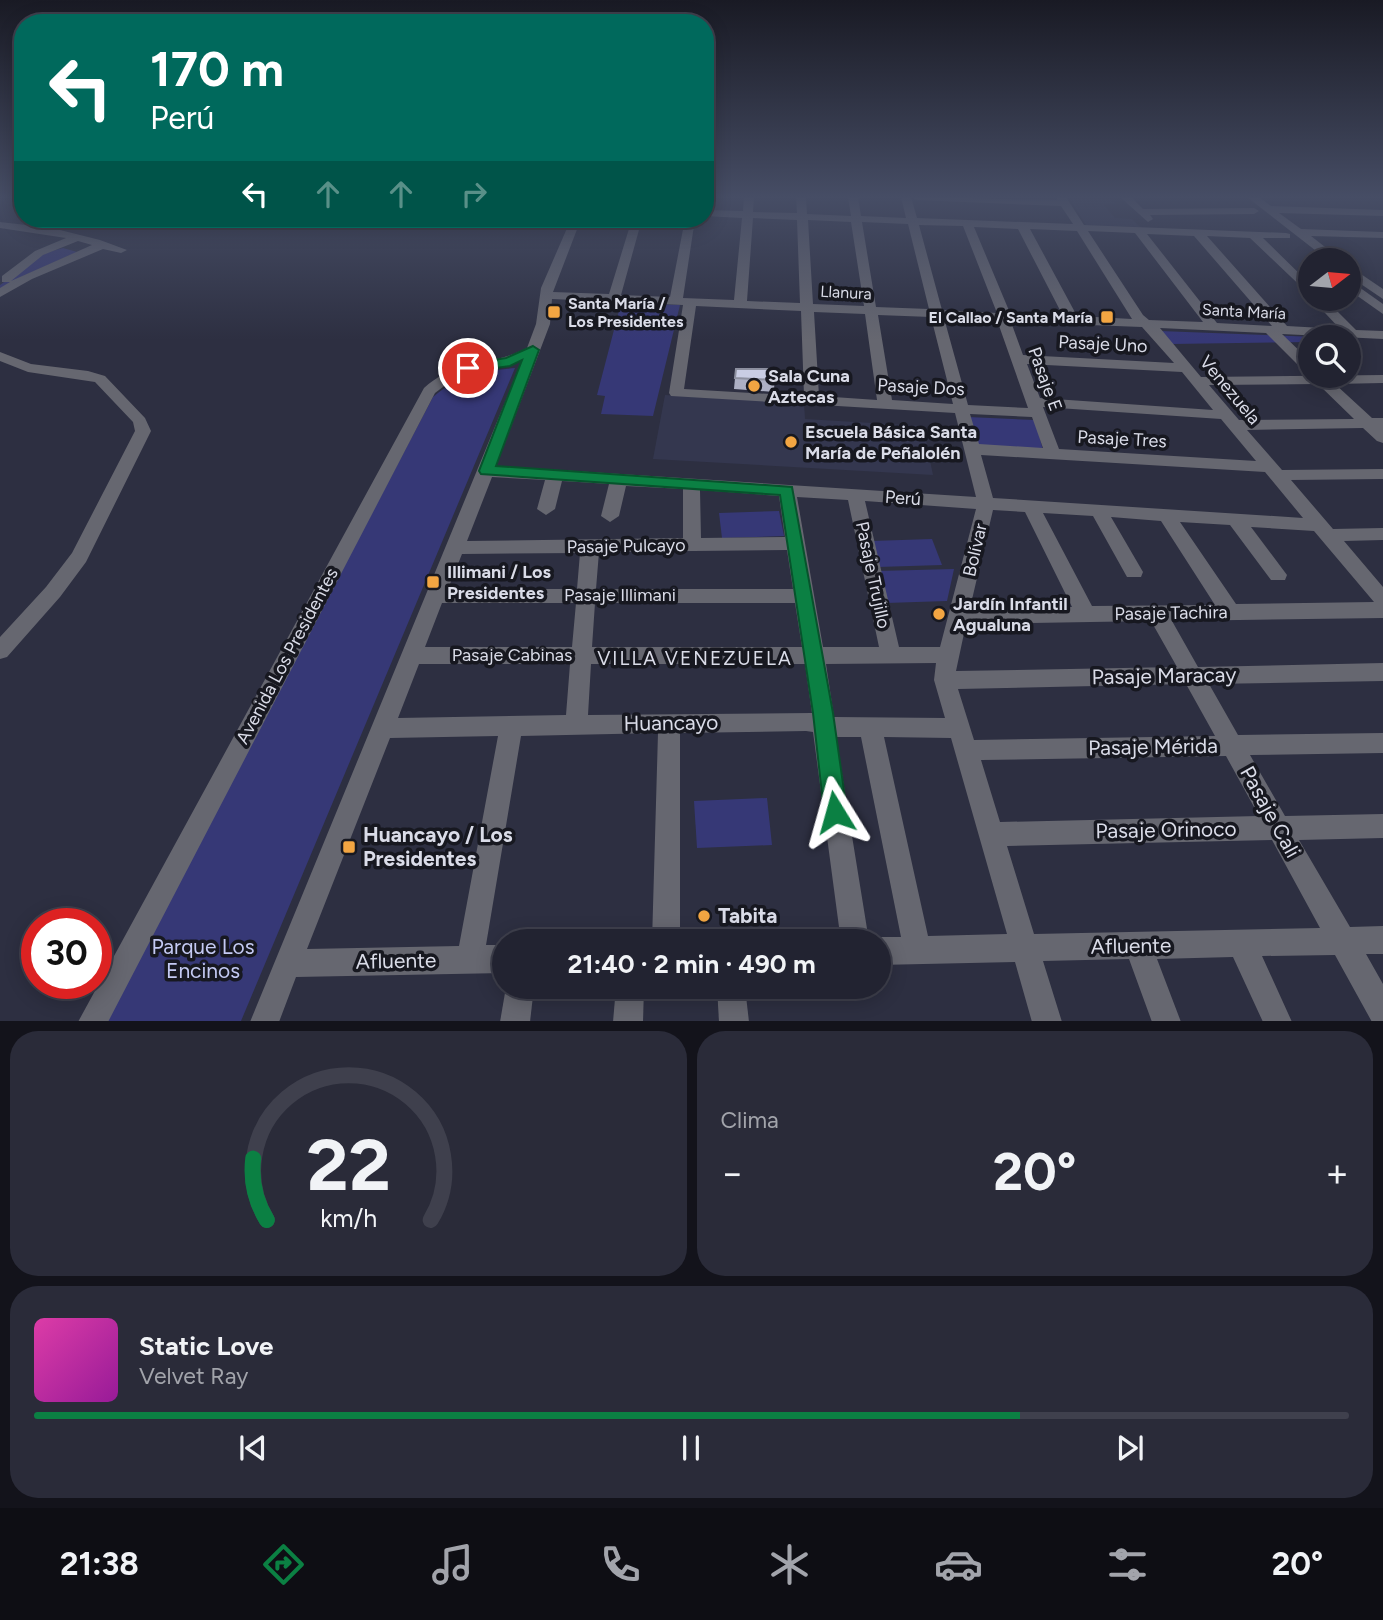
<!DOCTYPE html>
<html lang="es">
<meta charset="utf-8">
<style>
:root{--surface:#222331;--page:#2a2b39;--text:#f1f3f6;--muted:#a2a4ab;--line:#3f404d;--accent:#0b8043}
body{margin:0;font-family:Figtree,sans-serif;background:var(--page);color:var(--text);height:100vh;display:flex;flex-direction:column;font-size:26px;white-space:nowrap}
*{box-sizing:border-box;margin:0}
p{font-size:23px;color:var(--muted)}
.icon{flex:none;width:38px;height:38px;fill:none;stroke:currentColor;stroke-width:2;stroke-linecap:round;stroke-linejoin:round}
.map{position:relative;height:1021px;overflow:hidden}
.side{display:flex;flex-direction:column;gap:10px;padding:10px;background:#13131b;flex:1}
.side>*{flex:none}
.banner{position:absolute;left:14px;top:14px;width:700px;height:214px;border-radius:28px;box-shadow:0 4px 18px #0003,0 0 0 2px var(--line);background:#00695c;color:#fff;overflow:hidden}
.needle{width:46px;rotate:74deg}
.controls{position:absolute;left:1298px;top:248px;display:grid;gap:14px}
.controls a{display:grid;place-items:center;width:63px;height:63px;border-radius:50%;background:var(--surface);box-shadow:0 4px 18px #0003,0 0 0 2px var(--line);font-size:35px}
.speed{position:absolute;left:21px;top:908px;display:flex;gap:14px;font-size:35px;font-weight:700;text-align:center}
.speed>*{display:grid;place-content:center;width:91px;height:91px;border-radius:50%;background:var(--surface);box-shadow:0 4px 18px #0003,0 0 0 2px var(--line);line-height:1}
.speed .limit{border:10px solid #d22;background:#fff;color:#111}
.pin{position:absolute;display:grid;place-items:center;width:60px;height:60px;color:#fff;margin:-30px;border:4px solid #fff;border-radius:50%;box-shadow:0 2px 7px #0007}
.me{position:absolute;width:77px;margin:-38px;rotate:352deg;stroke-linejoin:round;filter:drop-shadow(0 0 5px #0008)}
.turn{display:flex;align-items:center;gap:24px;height:147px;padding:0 21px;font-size:32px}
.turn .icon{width:91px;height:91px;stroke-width:2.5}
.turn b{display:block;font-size:49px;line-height:60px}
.lanes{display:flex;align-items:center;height:66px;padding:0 21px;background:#0003;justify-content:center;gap:35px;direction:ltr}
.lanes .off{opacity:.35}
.big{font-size:52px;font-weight:700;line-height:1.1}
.side .widget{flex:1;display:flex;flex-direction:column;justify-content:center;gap:10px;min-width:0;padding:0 24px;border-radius:28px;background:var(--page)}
.side .dial{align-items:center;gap:0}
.dial svg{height:182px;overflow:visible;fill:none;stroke:var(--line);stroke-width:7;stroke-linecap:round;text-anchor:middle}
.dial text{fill:var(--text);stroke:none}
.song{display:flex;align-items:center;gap:21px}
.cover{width:84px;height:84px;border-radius:10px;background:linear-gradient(135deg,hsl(320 70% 55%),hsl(300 70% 35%))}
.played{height:7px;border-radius:4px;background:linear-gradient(90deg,var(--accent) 75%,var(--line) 75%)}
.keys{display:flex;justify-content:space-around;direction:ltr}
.heat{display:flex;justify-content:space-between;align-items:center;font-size:38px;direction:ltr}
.side .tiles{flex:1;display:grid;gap:10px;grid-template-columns:1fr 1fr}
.widget:last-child{grid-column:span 2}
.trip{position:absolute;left:492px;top:929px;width:399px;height:70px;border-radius:35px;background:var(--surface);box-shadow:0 4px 18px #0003,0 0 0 2px var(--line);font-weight:700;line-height:70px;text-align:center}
.menu{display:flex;height:112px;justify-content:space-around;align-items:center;background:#0e0e14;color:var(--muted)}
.menu .icon{width:49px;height:49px}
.menu .selected{color:var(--accent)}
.menu b{font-size:32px;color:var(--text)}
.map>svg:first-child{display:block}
.built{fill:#34374f}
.green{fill:#363876}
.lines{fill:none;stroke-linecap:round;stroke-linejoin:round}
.minor{fill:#666770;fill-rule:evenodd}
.wall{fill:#adb0c4}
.building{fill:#c9cde4;stroke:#8d90a0;stroke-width:2}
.route{fill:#0b8043;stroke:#07532c;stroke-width:2}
.poi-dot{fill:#f2a542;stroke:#171820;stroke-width:2.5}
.labels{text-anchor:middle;stroke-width:7;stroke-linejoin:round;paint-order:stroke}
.far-street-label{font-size:16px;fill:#dadce8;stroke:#171820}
.far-poi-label{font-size:16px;font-weight:bold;fill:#dadce8;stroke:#171820;text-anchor:start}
.street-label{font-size:18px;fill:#dadce8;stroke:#171820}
.poi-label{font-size:18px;font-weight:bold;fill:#dadce8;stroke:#171820;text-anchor:start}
.neighbourhood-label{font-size:19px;letter-spacing:2px;fill:#dadce8;stroke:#171820}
.near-street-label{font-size:21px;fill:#dadce8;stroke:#171820}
.near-poi-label{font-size:21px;font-weight:bold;fill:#dadce8;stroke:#171820;text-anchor:start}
.near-park-label{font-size:21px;fill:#c4caf3;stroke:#171820}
</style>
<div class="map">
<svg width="1383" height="1022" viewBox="0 0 1383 1022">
<rect width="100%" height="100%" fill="#2d2f41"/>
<g class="built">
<polygon points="1109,197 1117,204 1104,205 1115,218 1132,219 1140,227 1086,225 1069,198"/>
<polygon points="665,395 804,403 805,419 923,426 933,475 653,459"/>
</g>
<g class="green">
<polygon points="63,248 77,252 23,276 0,290 0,285 45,253"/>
<polygon points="621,303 680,305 653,416 601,414 605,396 597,395"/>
<polygon points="1160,331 1344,338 1311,338 1311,342 1172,344"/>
<path d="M515,368L241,1021L104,1022L433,397C464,372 477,372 515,368Z"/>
<polygon points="968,417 1035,420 1043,450 977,447"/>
<polygon points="779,511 784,536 722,538 719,513"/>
<polygon points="932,539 942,565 878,567 871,541"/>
<polygon points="954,569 947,601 886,603 877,571"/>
<polygon points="767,798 772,845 697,848 694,801"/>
</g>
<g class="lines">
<g class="minor">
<path d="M744,197H754L753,212L797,213L796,197H806L807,214L851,216L848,197H858L861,216L906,218L901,197H911L917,218L1073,224L1061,206L917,200L912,197L1058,200L1056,197H1066L1084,225L1286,233L1290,234V238H1263L1311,285V296L1250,238L1207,236L1287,326L1340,329L1312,299H1325L1356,330L1383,331V339L1282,334L1311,362V374L1306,373L1266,333L1160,328L1201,377L1383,375V383L1335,384L1372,418H1383V443L1377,441L1363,428L1247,430L1282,470L1383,469V479L1291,480L1333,529L1383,528V540L1344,541L1383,587V618L1172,621L1198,667L1383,663V681L1209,684L1238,735L1383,733V753L1250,755L1285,816L1383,814V838L1299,840L1350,927L1383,926V954H1366L1383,984V1022H1372L1335,955L1262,956L1292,1022H1263L1233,957L1157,959L1181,1022H1152L1129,959L1043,961L1062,1022H1032L1015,962L878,965V942H841L813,732L806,731L680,733V942H652L658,733L521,736L486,945H504V973L296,977L279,1022H250L522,361L456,377L435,393L108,1022H78L424,388C453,360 493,366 527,348L536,324L541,288L571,219H581L553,292L609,294L632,219H642L621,295L670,297L685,219H695L683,298L734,300L742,218L705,216V210L743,211ZM753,218L797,220L800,303L747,301ZM808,220L851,222L864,306L813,304ZM862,222L908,224L929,309L876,307ZM919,225L963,226L997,313L942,310ZM974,227L1018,229L1063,316L1010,313ZM1030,229L1077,231L1132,319L1077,316ZM1088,231L1135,233L1203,322L1149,320L1143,315ZM1147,234L1194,236L1272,326L1217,323ZM552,299L683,305L669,393L671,396L955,413L976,497L496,466L550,324ZM696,306L801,311L804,396L684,389ZM814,312L865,314L877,400L819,396ZM878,315L931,317L953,404L892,400ZM944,318L997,320L1028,408L968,405ZM1011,322L1142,327L1174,363L1023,355ZM1027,364L1182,372L1213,410L1040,398ZM1318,384L1354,419L1239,420L1209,385ZM1043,407L1221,419L1256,461L1059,449ZM970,414L1032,417L1043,448L979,444ZM981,455L1265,472L1303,518L993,498ZM492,477L545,480L537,509L546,515L555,509L562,481L609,484L601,516L610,522L619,516L626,486L683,489V538L467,541ZM700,490L779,496L785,537L701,538ZM797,497L848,500L879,647H823ZM865,501L976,509L940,647H899ZM993,510L1025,512L1072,607L970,608ZM1043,513L1093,516L1127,577H1141L1143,572L1111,517L1161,521L1215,605L1092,606ZM1180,522L1230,525L1271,580H1285L1287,575L1251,527L1314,531L1374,602L1236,604ZM787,550L793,589H596L599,552ZM580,553L577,589H448L462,554ZM442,603H576L572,647H425ZM595,603H795L802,647H592ZM1151,621L1177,667L956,671L966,624ZM936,663L934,680L945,718L834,717L826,664ZM419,664H570L566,715L398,718ZM591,664H805L812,713L588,715ZM1186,684L1215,736L974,740L958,689ZM498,736L459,946L307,949L390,738ZM836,737H861L901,937H878L869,941ZM884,737L951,738L1007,934L928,936ZM1226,756L1259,816L1000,822L981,760ZM1272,840L1320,928L1034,934L1007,846Z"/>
<polygon points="1120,197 1131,197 1143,209 1254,208 1259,211 1254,214 1150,215 1153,219 1148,222"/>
<polygon points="1247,197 1259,197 1271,206 1383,210 1383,216 1279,213 1301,229 1383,232 1383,238 1311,236 1343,261 1329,261"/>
<path d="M0,222L52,228L100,240L127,250L121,253L103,249L32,279L0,297V288L10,282H2V276L35,251L66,238L0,228ZM78,241L92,245L11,281L43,255Z"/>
<polygon points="1349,266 1383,289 1383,299 1349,276"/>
<polygon points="1349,280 1383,304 1383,314 1349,290"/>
<polygon points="0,352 31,364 88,371 105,376 145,418 151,431 86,562 60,597 7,657 0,659 0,637 46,587 72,553 135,431 133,422 95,382 28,372 0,361"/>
<polygon points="506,987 534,987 530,1022 500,1022"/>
<polygon points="616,987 644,987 643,1022 613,1022"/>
<polygon points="717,987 745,987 749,1022 719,1022"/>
</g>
</g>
<polygon class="wall" points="775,369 774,392 734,389 735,378"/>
<polygon class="building" points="736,369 775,369 775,380 735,378"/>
<linearGradient id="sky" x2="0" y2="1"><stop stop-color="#191a24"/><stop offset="0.58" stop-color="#464d65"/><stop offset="1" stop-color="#464d65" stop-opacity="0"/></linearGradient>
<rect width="1383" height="340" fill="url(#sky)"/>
<polygon class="route" points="533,346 539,350 496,466 792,487 833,713 847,812 843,819 835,822 828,819 824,812 813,713 780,495 481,474 479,471 522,360 510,366 468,372 462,368 468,364 506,358"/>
<g class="poi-dot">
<rect x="547" y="305" width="14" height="14" rx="3.5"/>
<rect x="1100" y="310" width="14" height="14" rx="3.5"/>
<circle cx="754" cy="386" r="7"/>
<circle cx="791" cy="442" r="7"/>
<rect x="426" y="575" width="14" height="14" rx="3.5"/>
<circle cx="939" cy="614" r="7"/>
<rect x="342" y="840" width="14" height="14" rx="3.5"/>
<circle cx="704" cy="916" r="7"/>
</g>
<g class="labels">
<g class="far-street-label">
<text transform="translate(846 292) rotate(3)" y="6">Llanura</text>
<text transform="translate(1244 311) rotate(3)" y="6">Santa María</text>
</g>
<g class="far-poi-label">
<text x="568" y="309">Santa María /<tspan x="568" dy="18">Los Presidentes</tspan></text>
<text x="1093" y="323" text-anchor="end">El Callao / Santa María</text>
</g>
<g class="street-label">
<text transform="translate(1103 344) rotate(3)" y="6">Pasaje Uno</text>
<text transform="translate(1045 379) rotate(70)" y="6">Pasaje E</text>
<text transform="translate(921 387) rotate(3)" y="6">Pasaje Dos</text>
<text transform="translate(1230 390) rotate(50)" y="6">Venezuela</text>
<text transform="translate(1122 439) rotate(3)" y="6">Pasaje Tres</text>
<text transform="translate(903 498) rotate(4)" y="6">Perú</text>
<text transform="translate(626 546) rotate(-1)" y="6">Pasaje Pulcayo</text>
<text transform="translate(975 550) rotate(-77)" y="6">Bolívar</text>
<text transform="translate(873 575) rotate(78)" y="6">Pasaje Trujillo</text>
<text x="620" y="601">Pasaje Illimani</text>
<text transform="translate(1171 613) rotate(-1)" y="6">Pasaje Tachira</text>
<text x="512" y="661">Pasaje Cabinas</text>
<text transform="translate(287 656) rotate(-62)" y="6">Avenida Los Presidentes</text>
</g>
<g class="poi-label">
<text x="768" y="382">Sala Cuna<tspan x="768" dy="21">Aztecas</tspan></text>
<text x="805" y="438">Escuela Básica Santa<tspan x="805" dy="21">María de Peñalolén</tspan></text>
<text x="447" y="578">Illimani / Los<tspan x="447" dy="21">Presidentes</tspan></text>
<text x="953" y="610">Jardín Infantil<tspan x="953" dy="21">Agualuna</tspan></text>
</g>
<g class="neighbourhood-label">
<text x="695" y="665">VILLA VENEZUELA</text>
</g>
<g class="near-street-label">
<text transform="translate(1164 676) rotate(-1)" y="7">Pasaje Maracay</text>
<text transform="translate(671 723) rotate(-1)" y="7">Huancayo</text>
<text transform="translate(1153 747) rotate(-1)" y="7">Pasaje Mérida</text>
<text transform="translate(1270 812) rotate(61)" y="7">Pasaje Cali</text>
<text transform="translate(1166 830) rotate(-1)" y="7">Pasaje Orinoco</text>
<text transform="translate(1131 946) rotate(-1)" y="7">Afluente</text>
<text transform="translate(396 961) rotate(-1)" y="7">Afluente</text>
</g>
<g class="near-poi-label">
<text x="363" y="842">Huancayo / Los<tspan x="363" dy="24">Presidentes</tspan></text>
<text x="718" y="923">Tabita</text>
</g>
<g class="near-park-label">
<text x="203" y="954">Parque Los<tspan x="203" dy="24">Encinos</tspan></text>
</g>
</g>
</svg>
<div class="controls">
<a><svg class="needle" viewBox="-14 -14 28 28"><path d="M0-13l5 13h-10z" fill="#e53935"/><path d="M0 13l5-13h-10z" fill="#a2a4ab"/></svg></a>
<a><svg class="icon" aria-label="search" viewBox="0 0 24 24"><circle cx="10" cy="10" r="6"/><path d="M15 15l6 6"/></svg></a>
</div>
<div class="speed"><div class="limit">30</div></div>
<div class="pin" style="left:468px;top:368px;background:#d93025"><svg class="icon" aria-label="arrive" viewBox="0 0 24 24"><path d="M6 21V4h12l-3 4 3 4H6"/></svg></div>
<svg class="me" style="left:835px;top:812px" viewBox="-20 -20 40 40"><path d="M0-17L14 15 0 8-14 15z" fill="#0b8043" stroke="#fff" stroke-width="4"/></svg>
<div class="trip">21:40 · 2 min · 490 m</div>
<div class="banner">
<div class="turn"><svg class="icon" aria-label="left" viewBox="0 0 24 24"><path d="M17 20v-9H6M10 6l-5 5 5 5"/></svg><div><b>170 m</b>Perú</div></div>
<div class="lanes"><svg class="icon" aria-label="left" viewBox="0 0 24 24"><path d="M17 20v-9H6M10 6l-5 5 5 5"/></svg><svg class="icon off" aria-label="ahead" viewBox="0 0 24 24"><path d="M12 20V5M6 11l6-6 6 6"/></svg><svg class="icon off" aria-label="ahead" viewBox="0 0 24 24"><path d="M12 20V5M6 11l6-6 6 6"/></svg><svg class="icon off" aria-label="right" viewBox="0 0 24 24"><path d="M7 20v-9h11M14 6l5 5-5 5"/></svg></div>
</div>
</div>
<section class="side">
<div class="tiles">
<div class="widget dial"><svg viewBox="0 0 100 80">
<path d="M14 69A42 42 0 1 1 86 69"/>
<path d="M14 69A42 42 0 0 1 8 42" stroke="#0b8043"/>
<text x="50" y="56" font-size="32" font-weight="700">22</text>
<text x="50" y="72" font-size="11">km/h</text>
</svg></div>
<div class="widget"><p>Clima</p>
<div class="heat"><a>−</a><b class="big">20°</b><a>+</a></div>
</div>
<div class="widget">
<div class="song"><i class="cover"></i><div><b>Static Love</b><p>Velvet Ray</p></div></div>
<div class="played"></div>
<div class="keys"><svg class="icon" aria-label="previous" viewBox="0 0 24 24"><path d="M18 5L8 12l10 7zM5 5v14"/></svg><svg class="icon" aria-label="pause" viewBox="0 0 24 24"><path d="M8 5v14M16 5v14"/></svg><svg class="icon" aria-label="next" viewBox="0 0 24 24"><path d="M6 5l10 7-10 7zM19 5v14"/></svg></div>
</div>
</div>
</section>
<nav class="menu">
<b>21:38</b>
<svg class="icon selected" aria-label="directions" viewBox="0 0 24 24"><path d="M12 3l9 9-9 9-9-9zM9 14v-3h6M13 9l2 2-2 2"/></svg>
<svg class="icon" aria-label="music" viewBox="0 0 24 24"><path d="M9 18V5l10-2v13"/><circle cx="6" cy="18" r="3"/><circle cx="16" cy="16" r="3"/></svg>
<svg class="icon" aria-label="phone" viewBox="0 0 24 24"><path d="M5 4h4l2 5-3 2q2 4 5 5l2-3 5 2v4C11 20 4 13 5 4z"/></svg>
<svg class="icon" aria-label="climate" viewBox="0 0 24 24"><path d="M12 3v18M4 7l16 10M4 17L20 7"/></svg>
<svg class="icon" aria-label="car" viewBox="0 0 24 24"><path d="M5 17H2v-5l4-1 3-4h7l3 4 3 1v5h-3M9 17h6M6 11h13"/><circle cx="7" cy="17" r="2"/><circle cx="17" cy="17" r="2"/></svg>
<svg class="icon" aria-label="filters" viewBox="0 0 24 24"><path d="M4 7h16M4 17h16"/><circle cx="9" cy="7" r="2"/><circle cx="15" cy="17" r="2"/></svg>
<b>20°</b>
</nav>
